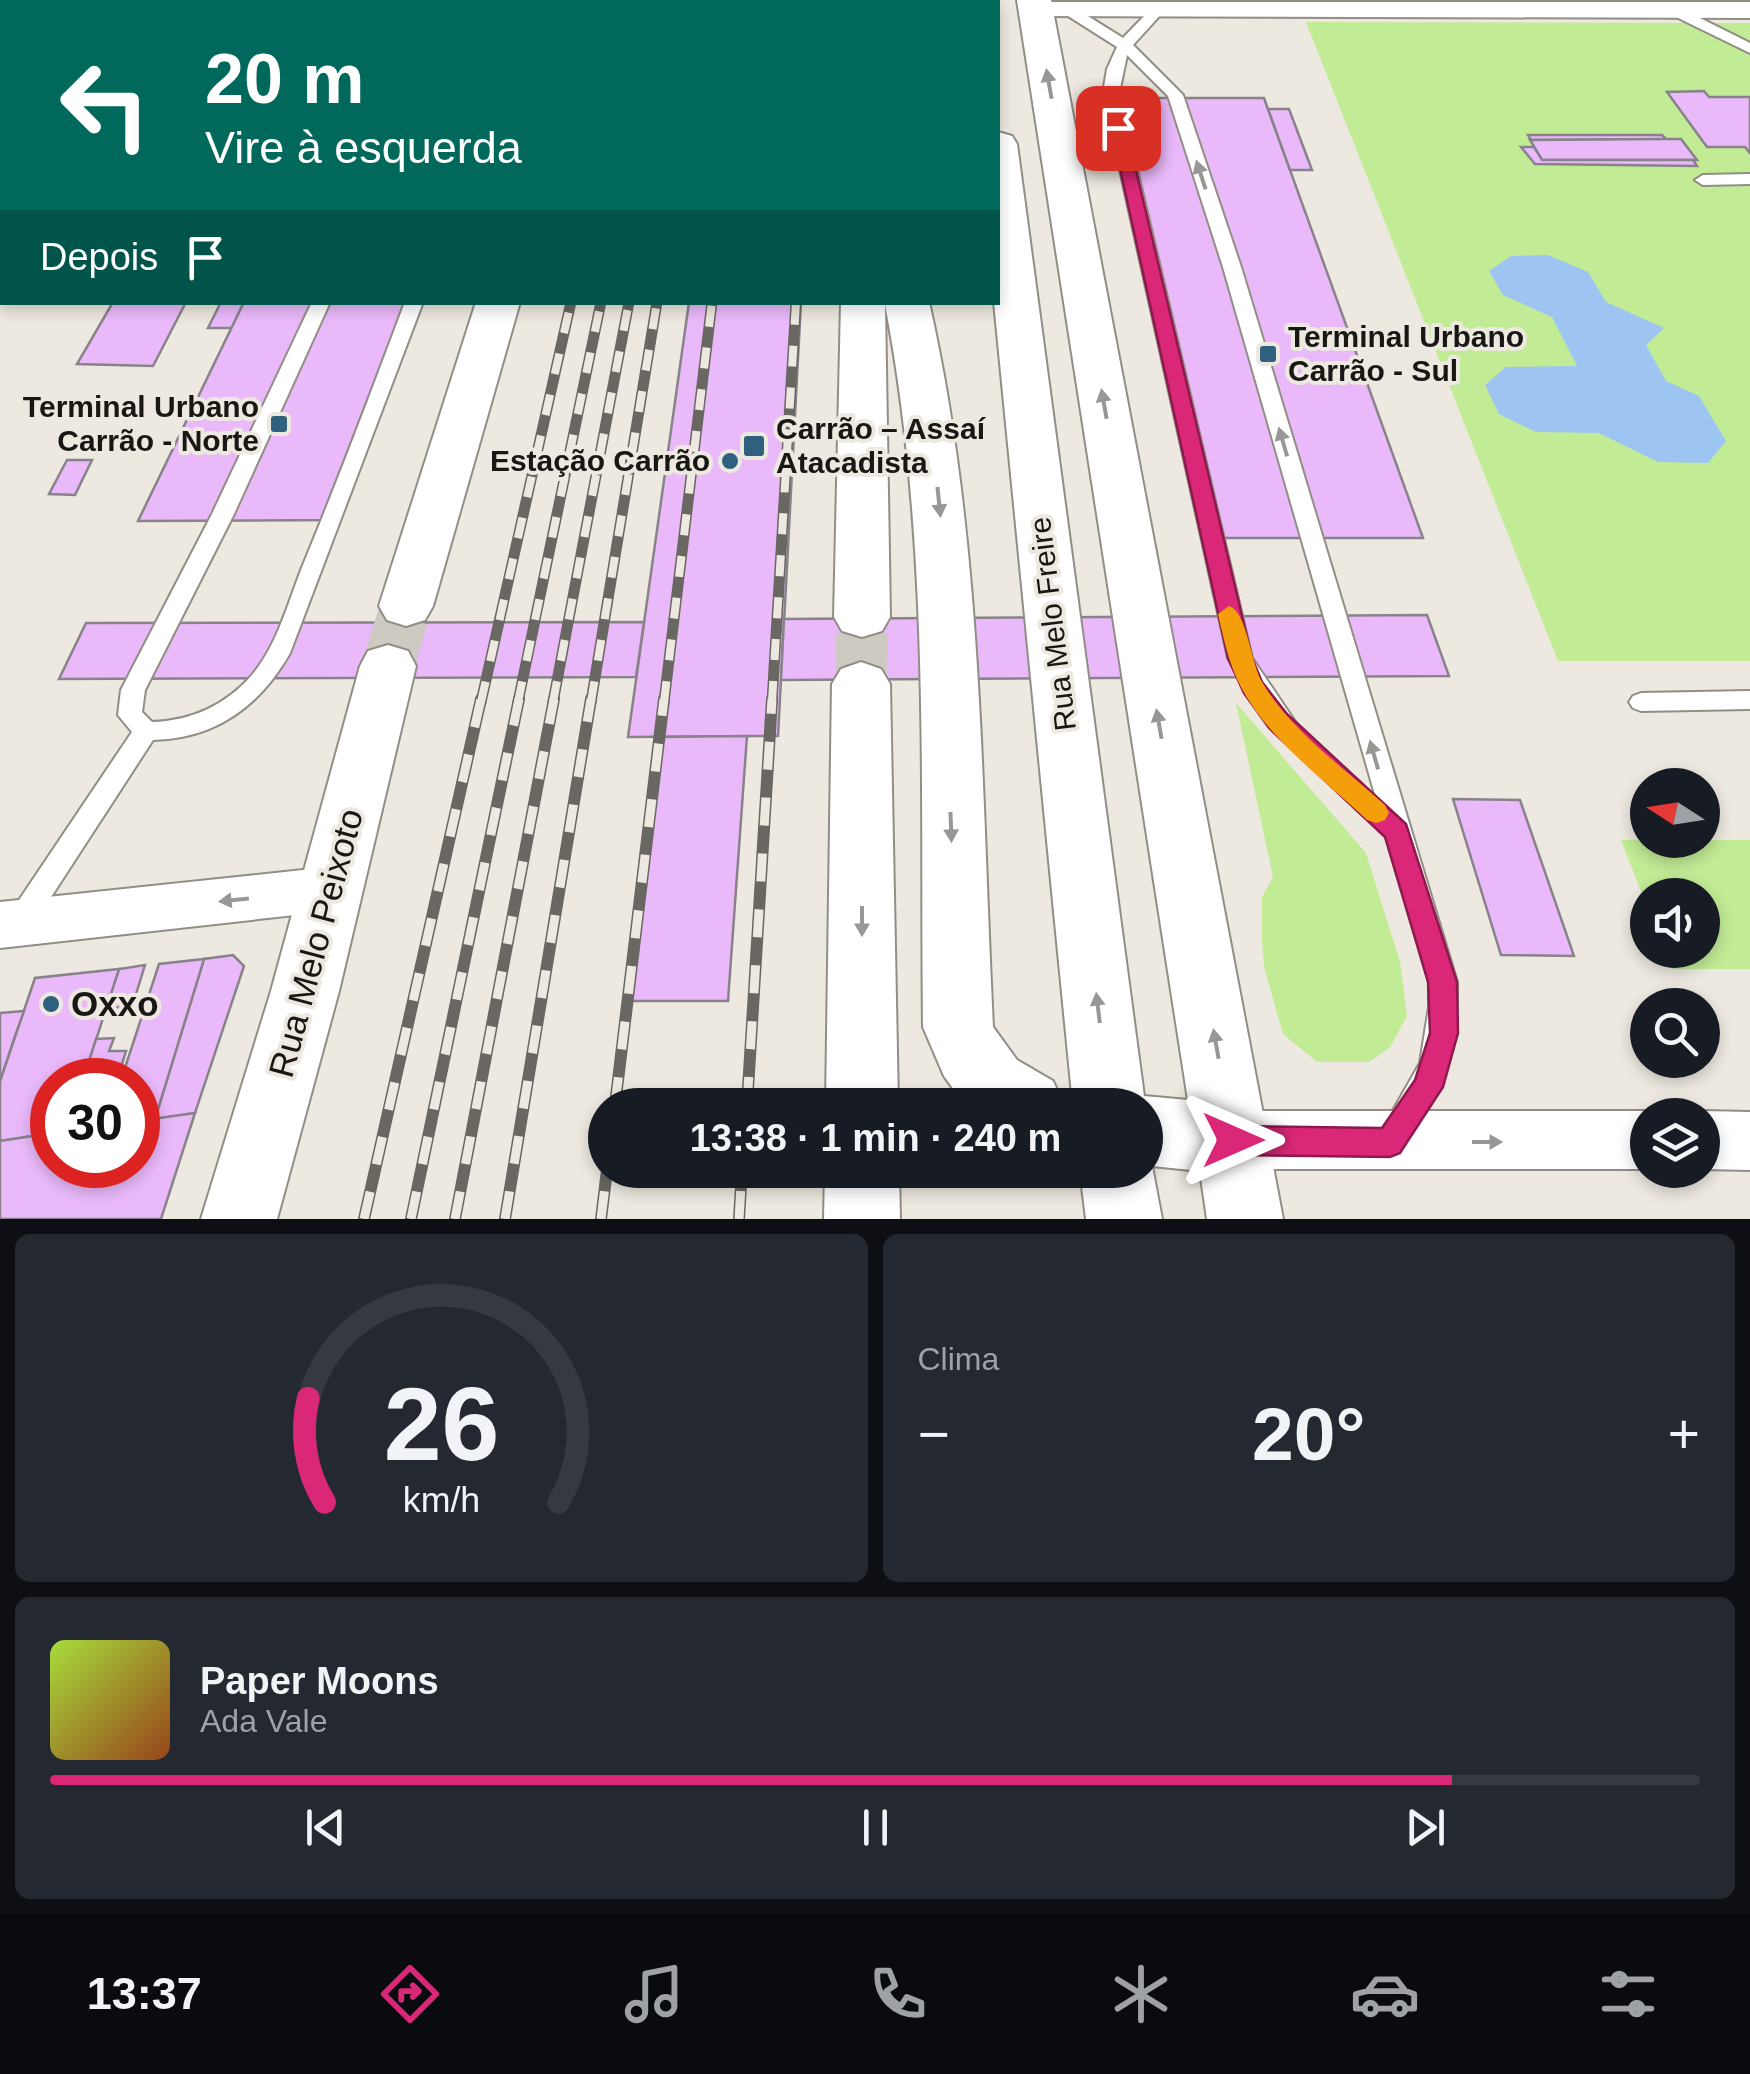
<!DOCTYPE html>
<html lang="pt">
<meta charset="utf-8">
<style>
:root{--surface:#171b24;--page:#242831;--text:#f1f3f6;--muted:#9ea1a6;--line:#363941;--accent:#db2777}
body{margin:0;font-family:Helvetica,sans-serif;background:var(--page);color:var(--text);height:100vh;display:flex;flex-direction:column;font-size:38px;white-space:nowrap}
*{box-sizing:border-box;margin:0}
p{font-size:32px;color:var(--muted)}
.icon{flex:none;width:55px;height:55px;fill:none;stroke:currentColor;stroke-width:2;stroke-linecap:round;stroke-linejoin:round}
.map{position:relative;height:1219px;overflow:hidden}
.details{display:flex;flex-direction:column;gap:15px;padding:15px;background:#0d0f14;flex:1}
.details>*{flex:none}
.top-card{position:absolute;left:0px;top:0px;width:1000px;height:305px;box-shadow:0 5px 15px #0003;background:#00695c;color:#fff;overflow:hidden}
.needle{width:65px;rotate:282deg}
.fabs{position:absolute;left:1630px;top:768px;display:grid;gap:20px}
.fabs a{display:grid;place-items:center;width:90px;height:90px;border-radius:50%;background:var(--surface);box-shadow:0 5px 15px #0003;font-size:50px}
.speed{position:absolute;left:30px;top:1058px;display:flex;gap:20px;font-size:50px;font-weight:700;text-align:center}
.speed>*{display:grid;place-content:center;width:130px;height:130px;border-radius:50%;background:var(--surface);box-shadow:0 5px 15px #0003;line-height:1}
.speed .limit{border:15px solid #d22;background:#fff;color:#111}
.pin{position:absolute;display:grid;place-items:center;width:85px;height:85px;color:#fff;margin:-42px;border-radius:20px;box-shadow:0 5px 15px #0006}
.me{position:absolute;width:110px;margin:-55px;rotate:90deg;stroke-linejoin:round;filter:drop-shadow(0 0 8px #0008)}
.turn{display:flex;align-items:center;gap:35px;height:210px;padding:0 40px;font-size:45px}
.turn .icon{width:130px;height:130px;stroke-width:2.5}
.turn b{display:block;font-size:70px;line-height:85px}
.then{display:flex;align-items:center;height:95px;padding:0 40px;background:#0003;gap:20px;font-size:38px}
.big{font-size:75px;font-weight:700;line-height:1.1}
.details .card{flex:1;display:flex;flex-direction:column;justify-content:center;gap:15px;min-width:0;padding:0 35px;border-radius:15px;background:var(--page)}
.details .dial{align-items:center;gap:0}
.dial svg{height:260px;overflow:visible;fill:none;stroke:var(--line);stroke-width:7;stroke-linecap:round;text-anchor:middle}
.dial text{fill:var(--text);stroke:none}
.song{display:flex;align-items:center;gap:30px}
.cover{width:120px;height:120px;border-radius:15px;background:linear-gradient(135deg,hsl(80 70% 55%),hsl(20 70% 35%))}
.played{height:10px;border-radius:5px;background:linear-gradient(90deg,var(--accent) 85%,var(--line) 85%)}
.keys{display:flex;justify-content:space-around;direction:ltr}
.heat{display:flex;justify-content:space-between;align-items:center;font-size:55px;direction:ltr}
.details .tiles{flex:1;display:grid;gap:15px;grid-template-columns:1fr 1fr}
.card:last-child{grid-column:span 2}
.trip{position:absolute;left:588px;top:1088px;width:575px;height:100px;border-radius:50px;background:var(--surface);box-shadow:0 5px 15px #0003;font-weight:700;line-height:100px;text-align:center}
.tab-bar{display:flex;height:160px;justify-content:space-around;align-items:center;background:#090b0e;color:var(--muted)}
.tab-bar .icon{width:70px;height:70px}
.tab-bar .active{color:var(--accent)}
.tab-bar b{font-size:45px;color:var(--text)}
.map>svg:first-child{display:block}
.green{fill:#c1eb95}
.water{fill:#9ec4f2}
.building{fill:#eab9fa;stroke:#88838a;stroke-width:2.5}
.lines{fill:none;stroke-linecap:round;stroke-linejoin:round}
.secondary-tunnel{stroke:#cdcac1;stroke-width:51;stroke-dasharray:51 25;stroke-linecap:butt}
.trunk-tunnel{stroke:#cdcac1;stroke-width:51;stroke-dasharray:51 25;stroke-linecap:butt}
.service-casing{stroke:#928e86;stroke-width:4}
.minor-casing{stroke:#928e86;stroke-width:4}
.secondary-casing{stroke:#928e86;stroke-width:4}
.trunk-casing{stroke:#928e86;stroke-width:4}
.service{fill:#fff;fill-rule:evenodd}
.minor{fill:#fff;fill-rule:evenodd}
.secondary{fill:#fff;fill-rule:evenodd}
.trunk{fill:#fff;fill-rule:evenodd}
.rail-far1-casing{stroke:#696761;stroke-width:11}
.rail-casing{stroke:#696761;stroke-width:12}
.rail-far1{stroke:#ede9e0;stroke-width:8;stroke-dasharray:21;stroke-linecap:butt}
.rail{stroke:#ede9e0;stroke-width:9;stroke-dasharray:28;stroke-linecap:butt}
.oneway{fill:#979795}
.route{fill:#db2777;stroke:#8e194d;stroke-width:2.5}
.slow{fill:#f59e0b}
.poi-dot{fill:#2f607e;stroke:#ede9e0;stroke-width:4}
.labels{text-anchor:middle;stroke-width:8;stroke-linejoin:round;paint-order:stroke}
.poi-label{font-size:30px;font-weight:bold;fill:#181714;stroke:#ede9e0;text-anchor:start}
.street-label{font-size:30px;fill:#181714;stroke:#ede9e0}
.near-street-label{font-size:35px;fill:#181714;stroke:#ede9e0}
.near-poi-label{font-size:35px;font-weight:bold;fill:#181714;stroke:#ede9e0;text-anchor:start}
</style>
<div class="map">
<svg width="1750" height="1219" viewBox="0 0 1750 1219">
<rect width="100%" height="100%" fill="#ede9e0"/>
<g class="green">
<polygon points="1306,22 1750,23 1750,661 1558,661"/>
<polygon points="1236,703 1366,853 1400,962 1407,1016 1390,1047 1369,1062 1317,1062 1283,1034 1264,967 1262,939 1262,897 1273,877"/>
<polygon points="1621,840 1750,840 1750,969 1673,969 1665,950 1702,950 1702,895 1648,895 1647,907"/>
</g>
<polygon class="water" points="1548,255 1588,272 1606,302 1664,328 1646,345 1666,381 1699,396 1726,441 1708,463 1658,462 1599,433 1536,432 1499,414 1485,385 1506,367 1577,366 1552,317 1503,295 1489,271 1511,256"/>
<g class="building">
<polygon points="1704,91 1709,97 1750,97 1750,153 1745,147 1707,147 1667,92"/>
<polygon points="1120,98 1264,98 1423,538 1221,538"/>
<polygon points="1268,109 1289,109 1312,170 1290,170"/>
<polygon points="1528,135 1662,135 1666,139 1531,140"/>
<polygon points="1666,139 1681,139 1697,160 1542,160 1530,140"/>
<polygon points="1521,147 1534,147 1542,160 1693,160 1697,166 1535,164"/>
<polygon points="113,302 186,302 153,366 77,364"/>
<polygon points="221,302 244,302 232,328 208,328"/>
<polygon points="244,302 415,302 339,520 138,521"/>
<polygon points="689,302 801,302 778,736 628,737"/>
<polygon points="67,460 92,460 75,495 49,494"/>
<polygon points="1427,615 1449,676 781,680 784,619"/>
<polygon points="644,622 636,677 59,679 86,623"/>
<polygon points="747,736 728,1001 625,1001 657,737"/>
<polygon points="1453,799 1520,800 1574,956 1501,955"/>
<polygon points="233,955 244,966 195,1113 155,1119 204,959"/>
<polygon points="204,959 155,1119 138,1121 138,1080 121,1080 159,964"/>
<polygon points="145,965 132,1007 106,1008 119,969"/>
<polygon points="119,969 83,1080 52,1080 52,1133 0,1141 0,1081 35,978"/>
<polygon points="24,1011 15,1036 0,1081 0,1013"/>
<polygon points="114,1038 109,1051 126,1051 117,1080 83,1080 96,1039"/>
<polygon points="195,1113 161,1219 0,1219 0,1141 52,1133 52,1165 138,1165 138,1121"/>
</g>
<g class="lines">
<polyline class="secondary-tunnel" points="388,666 406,606"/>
<polyline class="trunk-tunnel" points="861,684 862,617"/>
<defs>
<g id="service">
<polygon points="1668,7 1678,7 1750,43 1750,53 1668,13"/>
<path d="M1065,8H1075L1123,38L1152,8L1164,11L1133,45L1183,95L1241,267L1457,982C1458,1034 1449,1076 1421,1121C1413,1133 1408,1144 1394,1149L1383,1145L1379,1135L1420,1063L1429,1007V982L1387,837L1279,736L1245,690L1228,658L1103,93L1107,69L1117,47L1065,14ZM1127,55L1168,96L1223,267L1376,798L1296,723L1252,658L1119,93Z"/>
<polygon points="1750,174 1750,184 1703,185 1695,180 1703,175"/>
<path d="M312,302H330L234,514L145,690L142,712L152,722C191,721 226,705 252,675C278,644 288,602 303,565C339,478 372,390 405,302H423L290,653C260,706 215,739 153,740L29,931L19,935L9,931L6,923L9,915L132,732L118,715L121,690L212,514Z"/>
<polygon points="1750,691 1750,709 1641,711 1633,708 1629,702 1633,696 1641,693"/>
</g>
<g id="minor">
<polygon points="1037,2 1750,2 1750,18 1027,16 1023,10"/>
<polygon points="331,867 350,873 357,889 350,905 331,911 0,948 0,902"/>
<polygon points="1233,1111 1648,1111 1657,1115 1648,1115 1648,1169 1233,1169 1212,1160 1203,1140 1212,1120"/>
<polygon points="1702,1111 1750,1112 1750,1170 1702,1169 1702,1115 1693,1115"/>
</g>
<g id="secondary">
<polygon points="476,302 520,302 433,606 425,620 406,626 387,620 379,606"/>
<polygon points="388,645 408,651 416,666 339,991 277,1219 201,1219 271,991 360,666 368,651"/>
</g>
<g id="trunk">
<rect x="848" y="0" width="34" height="2"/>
<rect x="964" y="0" width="34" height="2"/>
<polygon points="1017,0 1051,0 1283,1219 1207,1219 1200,1171 1152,1166 1162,1219 1086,1219 1080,1170 1145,1170 1145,1105 1073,1105 994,302 998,302 998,132 1012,136 1017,144 1144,1096 1188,1100"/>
<path d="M841,302H929C983,539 981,785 993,1027L1017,1060L1053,1081L1064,1105H965L944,1076L923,1027C920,786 931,542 885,304L890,617L882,631L862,637L842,631L834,617Z"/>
<polygon points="861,662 881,669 890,684 898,1105 826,1105 832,684 841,669"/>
<polygon points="825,1170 899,1170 900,1219 824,1219"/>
</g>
</defs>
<use href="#service" class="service-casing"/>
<use href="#minor" class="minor-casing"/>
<use href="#secondary" class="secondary-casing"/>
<use href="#trunk" class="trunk-casing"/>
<use href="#service" class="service"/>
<use href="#minor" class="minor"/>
<use href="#secondary" class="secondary"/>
<use href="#trunk" class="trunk"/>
<defs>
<g id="rail-far1">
<polyline points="481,702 571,302"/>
<polyline points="518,702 601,302"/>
<polyline points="553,702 629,302"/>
<polyline points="591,702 657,302"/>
<polyline points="664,702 712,302"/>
<polyline points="772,702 796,302"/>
</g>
<g id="rail">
<polyline points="615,1105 664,699"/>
<polyline points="747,1105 772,699"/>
<polyline points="364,1219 481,699"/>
<polyline points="411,1219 519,699"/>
<polyline points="455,1219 554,699"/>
<polyline points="505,1219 591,699"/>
<polyline points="601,1219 607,1170"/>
<polyline points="739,1219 742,1170"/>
</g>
</defs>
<use href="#rail-far1" class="rail-far1-casing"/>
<use href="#rail" class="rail-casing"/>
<use href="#rail-far1" class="rail-far1"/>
<use href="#rail" class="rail"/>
</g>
<defs><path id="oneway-solid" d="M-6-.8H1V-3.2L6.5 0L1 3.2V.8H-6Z" transform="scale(2.5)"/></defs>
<g class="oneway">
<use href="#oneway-solid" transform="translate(1049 84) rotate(-100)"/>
<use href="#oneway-solid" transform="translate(1201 175) rotate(-108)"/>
<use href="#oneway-solid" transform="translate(1104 404) rotate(-100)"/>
<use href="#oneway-solid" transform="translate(1283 442) rotate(-106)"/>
<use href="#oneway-solid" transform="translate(939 502) rotate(84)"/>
<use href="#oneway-solid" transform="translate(1159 724) rotate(-100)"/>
<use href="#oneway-solid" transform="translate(1374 755) rotate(-106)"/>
<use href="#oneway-solid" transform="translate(951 827) rotate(88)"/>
<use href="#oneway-solid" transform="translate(234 900) rotate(174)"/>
<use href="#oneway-solid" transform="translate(862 921) rotate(90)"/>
<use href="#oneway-solid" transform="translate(1098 1008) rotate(-97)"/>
<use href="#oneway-solid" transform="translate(1216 1044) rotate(-100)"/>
<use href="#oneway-solid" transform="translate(1487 1142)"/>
</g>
<polygon class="route" points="1118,124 1126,128 1252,658 1262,682 1287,714 1406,824 1457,982 1458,1033 1443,1087 1400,1153 1390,1157 1233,1155 1222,1151 1218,1140 1222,1130 1233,1126 1382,1128 1415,1080 1430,1033 1428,982 1385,837 1269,728 1244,693 1228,658 1111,128"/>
<path class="slow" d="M1229,606C1247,611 1251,664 1262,682C1291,731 1344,768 1385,805L1389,813L1385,820L1376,823L1367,820C1325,780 1270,741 1242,689C1229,665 1224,640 1218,614Z"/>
<g class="poi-dot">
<rect x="1258" y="344" width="20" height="20" rx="5"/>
<rect x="269" y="414" width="20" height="20" rx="5"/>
<rect x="742" y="434" width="24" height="24" rx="5"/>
<circle cx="730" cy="461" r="10"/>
<circle cx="51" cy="1004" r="10"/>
</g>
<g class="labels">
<g class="poi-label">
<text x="1288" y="347">Terminal Urbano<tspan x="1288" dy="34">Carrão - Sul</tspan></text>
<text x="259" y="417" text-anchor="end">Terminal Urbano<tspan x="259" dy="34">Carrão - Norte</tspan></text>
<text x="776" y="439">Carrão – Assaí<tspan x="776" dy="34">Atacadista</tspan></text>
<text x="710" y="471" text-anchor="end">Estação Carrão</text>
</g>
<g class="street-label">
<text transform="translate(1053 624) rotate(-97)" y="10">Rua Melo Freire</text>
</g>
<g class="near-street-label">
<text transform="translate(316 943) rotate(-75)" y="12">Rua Melo Peixoto</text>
</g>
<g class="near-poi-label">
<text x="71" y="1016">Oxxo</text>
</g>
</g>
</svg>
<div class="fabs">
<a><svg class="needle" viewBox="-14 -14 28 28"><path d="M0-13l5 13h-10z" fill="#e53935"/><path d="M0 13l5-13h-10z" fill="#9ea1a6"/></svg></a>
<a><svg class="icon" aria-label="sound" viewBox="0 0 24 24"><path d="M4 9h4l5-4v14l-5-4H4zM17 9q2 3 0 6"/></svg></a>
<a><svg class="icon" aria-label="search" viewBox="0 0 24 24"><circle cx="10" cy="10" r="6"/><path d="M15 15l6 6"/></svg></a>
<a><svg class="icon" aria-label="layers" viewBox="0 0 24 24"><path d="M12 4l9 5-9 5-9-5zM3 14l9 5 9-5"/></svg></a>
</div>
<div class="speed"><div class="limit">30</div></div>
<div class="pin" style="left:1118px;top:128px;background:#d93025"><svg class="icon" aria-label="arrive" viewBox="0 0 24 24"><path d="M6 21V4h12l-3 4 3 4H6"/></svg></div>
<svg class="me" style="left:1233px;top:1140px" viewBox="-20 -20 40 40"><path d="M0-17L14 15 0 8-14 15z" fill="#db2777" stroke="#fff" stroke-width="4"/></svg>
<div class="trip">13:38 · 1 min · 240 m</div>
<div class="top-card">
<div class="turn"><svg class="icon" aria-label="left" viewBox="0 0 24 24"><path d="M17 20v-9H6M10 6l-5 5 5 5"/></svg><div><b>20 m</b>Vire à esquerda</div></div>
<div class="then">Depois<svg class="icon" aria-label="arrive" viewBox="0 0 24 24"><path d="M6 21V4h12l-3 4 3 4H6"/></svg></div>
</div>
</div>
<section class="details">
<div class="tiles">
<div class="card dial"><svg viewBox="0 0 100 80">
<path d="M14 69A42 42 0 1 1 86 69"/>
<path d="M14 69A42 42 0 0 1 9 37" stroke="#db2777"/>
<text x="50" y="56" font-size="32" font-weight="700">26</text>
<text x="50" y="72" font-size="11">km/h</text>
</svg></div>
<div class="card"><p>Clima</p>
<div class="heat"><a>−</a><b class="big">20°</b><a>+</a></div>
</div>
<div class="card">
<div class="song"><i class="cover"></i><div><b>Paper Moons</b><p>Ada Vale</p></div></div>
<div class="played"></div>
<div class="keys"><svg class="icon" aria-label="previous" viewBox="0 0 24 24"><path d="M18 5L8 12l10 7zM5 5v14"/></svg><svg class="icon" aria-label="pause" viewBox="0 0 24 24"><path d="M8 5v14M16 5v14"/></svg><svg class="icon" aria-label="next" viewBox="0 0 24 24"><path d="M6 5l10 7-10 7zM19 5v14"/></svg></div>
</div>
</div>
</section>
<nav class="tab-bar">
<b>13:37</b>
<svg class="icon active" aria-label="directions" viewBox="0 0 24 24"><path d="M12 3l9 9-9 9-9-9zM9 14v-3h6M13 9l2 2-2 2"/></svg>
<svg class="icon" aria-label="music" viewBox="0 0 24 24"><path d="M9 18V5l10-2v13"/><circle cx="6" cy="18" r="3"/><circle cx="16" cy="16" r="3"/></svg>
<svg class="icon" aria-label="phone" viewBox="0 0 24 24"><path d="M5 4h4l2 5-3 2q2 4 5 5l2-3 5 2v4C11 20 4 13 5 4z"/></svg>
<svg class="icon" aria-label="climate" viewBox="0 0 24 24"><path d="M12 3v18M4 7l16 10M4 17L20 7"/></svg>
<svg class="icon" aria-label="car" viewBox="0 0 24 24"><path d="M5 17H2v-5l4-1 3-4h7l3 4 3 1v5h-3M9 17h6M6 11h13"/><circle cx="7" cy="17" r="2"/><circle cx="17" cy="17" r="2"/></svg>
<svg class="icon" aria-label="filters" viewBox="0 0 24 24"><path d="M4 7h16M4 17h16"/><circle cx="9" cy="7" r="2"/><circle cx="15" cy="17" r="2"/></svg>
</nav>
